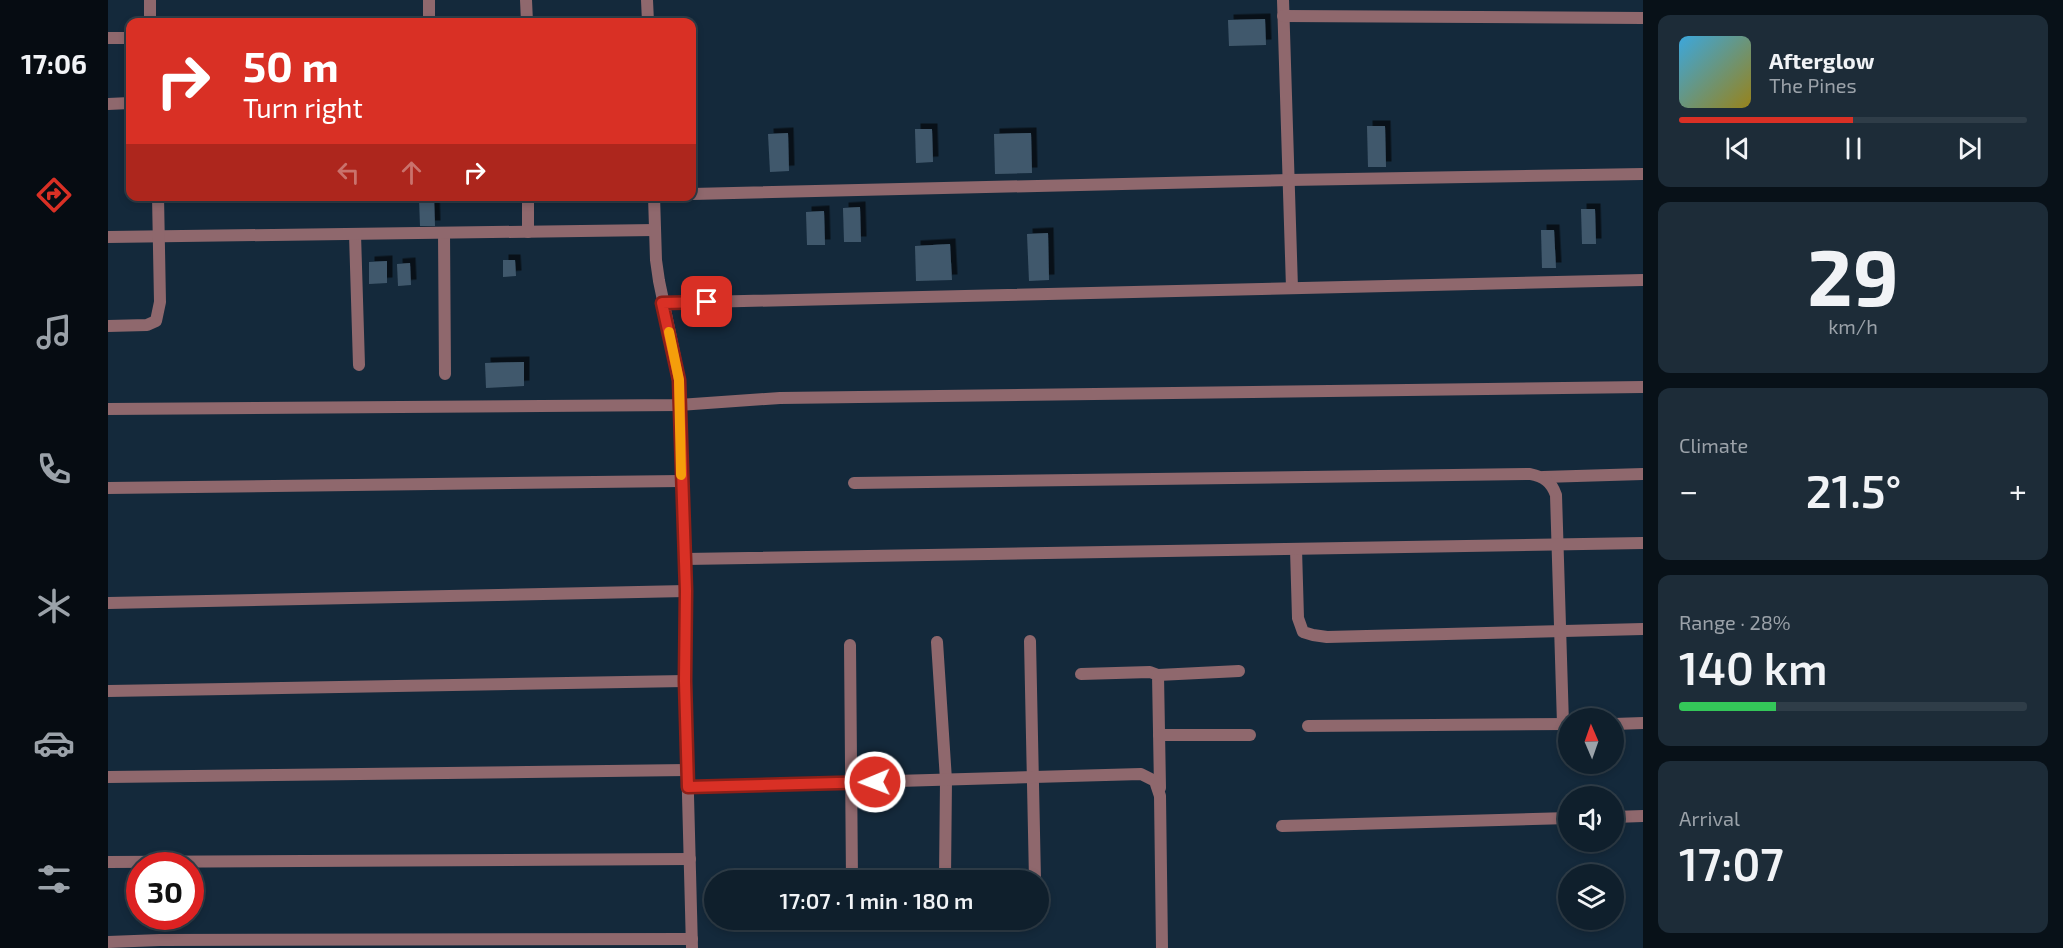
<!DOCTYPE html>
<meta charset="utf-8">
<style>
:root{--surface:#0f1f2c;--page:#1d2c38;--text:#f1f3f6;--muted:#9ba2a9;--line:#2f3d48;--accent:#d93025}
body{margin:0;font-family:"Exo 2",sans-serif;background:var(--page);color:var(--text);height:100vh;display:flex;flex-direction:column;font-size:22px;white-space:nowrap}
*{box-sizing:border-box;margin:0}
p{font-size:20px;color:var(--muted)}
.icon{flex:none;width:33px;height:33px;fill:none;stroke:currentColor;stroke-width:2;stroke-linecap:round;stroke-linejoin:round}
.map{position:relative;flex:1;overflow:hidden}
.sheet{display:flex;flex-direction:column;gap:15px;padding:15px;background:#081118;width:420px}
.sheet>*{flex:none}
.hud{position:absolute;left:18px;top:18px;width:570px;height:183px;border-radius:12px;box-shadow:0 3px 9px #0003,0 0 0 2px var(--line);background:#d93025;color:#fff;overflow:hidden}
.needle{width:39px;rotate:358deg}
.buttons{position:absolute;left:1450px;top:708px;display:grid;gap:12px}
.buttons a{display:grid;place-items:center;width:66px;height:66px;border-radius:50%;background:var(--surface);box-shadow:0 3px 9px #0003,0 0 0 2px var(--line);font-size:30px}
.speed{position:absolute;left:18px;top:852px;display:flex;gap:12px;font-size:30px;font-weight:700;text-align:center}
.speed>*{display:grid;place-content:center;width:78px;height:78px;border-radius:50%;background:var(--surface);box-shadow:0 3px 9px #0003,0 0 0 2px var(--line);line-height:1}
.speed .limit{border:9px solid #d22;background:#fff;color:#111}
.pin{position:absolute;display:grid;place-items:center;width:51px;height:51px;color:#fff;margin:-26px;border-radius:12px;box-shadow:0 3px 9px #0006}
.me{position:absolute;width:66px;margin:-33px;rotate:269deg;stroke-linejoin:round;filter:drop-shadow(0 0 4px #0008)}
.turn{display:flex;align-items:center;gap:21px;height:126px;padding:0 18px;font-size:27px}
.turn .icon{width:78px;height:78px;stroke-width:2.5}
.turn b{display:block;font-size:42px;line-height:51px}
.lanes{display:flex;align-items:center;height:57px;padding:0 18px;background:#0003;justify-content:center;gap:30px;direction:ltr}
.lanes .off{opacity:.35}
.big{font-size:45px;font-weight:600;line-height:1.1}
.sheet .tile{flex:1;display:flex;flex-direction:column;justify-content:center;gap:9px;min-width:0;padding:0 21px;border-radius:12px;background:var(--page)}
.sheet .dial{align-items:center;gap:0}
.dial b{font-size:78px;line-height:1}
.song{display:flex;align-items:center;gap:18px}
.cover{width:72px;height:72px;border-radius:9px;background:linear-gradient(135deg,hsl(200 70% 55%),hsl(50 70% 35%))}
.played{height:6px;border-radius:3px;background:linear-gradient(90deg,var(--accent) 50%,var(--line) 50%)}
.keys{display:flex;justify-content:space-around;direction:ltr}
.heat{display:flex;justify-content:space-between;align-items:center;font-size:33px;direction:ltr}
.charge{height:9px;border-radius:4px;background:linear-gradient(90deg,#34c759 28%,var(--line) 0)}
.trip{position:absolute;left:596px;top:870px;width:345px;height:60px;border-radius:30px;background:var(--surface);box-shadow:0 3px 9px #0003,0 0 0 2px var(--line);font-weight:600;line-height:60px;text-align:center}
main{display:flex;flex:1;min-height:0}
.menu{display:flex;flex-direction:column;width:108px;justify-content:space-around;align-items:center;background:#060c12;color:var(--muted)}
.menu .icon{width:42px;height:42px}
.menu .current{color:var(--accent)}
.menu b{font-size:27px;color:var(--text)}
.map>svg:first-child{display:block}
.building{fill:#41596c;filter:url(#shadow)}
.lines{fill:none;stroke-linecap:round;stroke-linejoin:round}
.minor{stroke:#8f686d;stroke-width:12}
.tertiary{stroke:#8f686d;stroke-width:12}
.route-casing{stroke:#8d1f18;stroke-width:15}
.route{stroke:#d93025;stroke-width:10}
.slow{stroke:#f59e0b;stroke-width:10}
</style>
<main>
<nav class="menu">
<b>17:06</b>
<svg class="icon current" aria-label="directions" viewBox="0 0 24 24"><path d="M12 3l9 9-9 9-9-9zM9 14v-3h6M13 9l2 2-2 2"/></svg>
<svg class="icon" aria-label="music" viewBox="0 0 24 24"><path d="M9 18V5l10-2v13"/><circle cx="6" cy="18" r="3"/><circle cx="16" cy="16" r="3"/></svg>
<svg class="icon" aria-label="phone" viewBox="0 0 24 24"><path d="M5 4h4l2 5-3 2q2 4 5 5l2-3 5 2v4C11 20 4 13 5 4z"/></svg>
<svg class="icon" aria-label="climate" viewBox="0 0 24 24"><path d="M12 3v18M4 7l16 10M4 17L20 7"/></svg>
<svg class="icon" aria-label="car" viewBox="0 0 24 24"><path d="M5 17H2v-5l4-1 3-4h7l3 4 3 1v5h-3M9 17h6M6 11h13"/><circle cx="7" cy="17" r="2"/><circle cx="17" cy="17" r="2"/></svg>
<svg class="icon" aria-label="filters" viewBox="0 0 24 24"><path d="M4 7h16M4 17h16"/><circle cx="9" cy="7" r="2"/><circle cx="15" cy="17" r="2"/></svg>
</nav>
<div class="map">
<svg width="1535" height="948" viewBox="0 0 1535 948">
<defs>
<filter id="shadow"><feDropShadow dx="5.5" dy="-5.5" stdDeviation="0" flood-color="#0009"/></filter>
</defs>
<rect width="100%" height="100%" fill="#14293b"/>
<g class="building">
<polygon points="1157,19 1158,45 1121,46 1120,20"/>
<polygon points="1259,126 1277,126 1278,167 1260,167"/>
<polygon points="807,129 824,129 825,162 808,163"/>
<polygon points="680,133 681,171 662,172 660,134"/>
<polygon points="923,133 924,173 887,174 886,134"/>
<polygon points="326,197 327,226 312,226 311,198"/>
<polygon points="752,207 753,242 736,242 735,208"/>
<polygon points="1473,209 1487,209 1488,244 1474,244"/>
<polygon points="716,211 717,245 699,245 698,212"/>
<polygon points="1433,230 1446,230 1448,268 1434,268"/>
<polygon points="940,233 941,280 921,281 919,234"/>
<polygon points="842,244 844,280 808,281 807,246"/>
<polygon points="395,260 407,260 408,276 395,277"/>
<polygon points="279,261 279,283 261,284 261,262"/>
<polygon points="302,263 303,285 290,286 289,264"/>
<polygon points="416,362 416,386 378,388 377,363"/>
</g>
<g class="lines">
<g class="minor">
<polyline points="42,0 42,22"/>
<polyline points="321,0 321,22"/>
<polyline points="418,0 419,22"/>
<polyline points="1175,0 1184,288"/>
<polyline points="1175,16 1535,18"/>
<polyline points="0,38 22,38"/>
<polyline points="0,104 22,103"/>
<polyline points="584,194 1181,180 1535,174"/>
<polyline points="420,196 420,232"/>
<polyline points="336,233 337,374"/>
<polyline points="247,234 251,365"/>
<polyline points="0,237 547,230"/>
<polyline points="554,303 1535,280"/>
<polyline points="0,326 39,325 48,321 52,302 50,196"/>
<polyline points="0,409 571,405 672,398 1535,387"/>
<polyline points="1435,477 1535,474"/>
<path d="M746,483L1422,474C1436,477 1443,481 1448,495L1455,724"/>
<polyline points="0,488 573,481"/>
<polyline points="1188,549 1190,618 1195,632 1205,635 1219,637 1535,629"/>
<polyline points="577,559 1535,543"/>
<polyline points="0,603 578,591"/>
<polyline points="922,641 927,880"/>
<polyline points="829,642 838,780 837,877"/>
<polyline points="742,645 744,880"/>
<polyline points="973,674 1042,672 1050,675 1052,788"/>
<polyline points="1050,675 1131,671"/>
<polyline points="0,691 577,681"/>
<polyline points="1506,724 1535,723"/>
<polyline points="1200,726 1461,724"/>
<polyline points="1051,735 1142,735"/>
<polyline points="0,777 579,770"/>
<polyline points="580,787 1033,774 1047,781 1052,796 1054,948"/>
<polyline points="1506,817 1535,816"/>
<polyline points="1174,826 1461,818"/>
<polyline points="0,862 582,859"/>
<polyline points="0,942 52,940 584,939"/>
</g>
<g class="tertiary">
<polyline points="539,0 540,22"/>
<polyline points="546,196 548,260 551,281 567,357 572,397 578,591 577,681 584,948"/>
</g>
</g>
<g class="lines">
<defs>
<polyline id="route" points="599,302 554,303 571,380 578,591 577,681 580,787 767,782"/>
</defs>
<use href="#route" class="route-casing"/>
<use href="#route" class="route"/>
<polyline class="slow" points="561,332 571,380 573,475"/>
</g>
</svg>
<div class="buttons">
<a><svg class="needle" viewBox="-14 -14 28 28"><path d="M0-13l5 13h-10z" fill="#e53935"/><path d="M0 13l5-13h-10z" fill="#9ba2a9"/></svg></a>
<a><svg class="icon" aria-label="sound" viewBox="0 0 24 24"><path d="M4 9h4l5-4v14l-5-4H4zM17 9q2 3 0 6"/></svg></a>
<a><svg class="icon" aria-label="layers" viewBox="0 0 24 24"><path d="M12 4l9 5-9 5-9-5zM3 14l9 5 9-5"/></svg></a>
</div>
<div class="speed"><div class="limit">30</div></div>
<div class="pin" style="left:599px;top:302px;background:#d93025"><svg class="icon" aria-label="arrive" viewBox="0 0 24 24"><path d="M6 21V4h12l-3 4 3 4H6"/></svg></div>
<svg class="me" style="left:767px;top:782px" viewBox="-20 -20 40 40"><circle r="17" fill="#d93025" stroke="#fff" stroke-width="3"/><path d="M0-11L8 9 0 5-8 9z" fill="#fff"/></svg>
<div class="trip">17:07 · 1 min · 180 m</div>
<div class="hud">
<div class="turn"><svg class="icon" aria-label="right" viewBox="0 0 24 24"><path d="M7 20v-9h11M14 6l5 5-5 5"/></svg><div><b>50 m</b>Turn right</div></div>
<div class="lanes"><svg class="icon off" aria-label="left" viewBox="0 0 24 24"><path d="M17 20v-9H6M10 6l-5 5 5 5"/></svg><svg class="icon off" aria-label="ahead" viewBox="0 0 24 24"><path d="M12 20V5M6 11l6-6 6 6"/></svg><svg class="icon" aria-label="right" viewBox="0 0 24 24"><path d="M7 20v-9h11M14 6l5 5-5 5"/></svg></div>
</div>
</div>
<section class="sheet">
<div class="tile">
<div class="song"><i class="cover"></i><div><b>Afterglow</b><p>The Pines</p></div></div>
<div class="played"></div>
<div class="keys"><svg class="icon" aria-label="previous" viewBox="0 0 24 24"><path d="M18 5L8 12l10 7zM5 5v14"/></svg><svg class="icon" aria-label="pause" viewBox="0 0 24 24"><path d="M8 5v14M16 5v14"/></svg><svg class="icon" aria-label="next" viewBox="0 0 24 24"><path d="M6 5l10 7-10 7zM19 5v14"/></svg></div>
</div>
<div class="tile dial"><b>29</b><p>km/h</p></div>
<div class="tile"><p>Climate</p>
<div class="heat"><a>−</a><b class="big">21.5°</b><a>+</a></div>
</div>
<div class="tile"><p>Range · 28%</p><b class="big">140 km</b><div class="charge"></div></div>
<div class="tile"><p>Arrival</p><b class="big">17:07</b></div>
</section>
</main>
